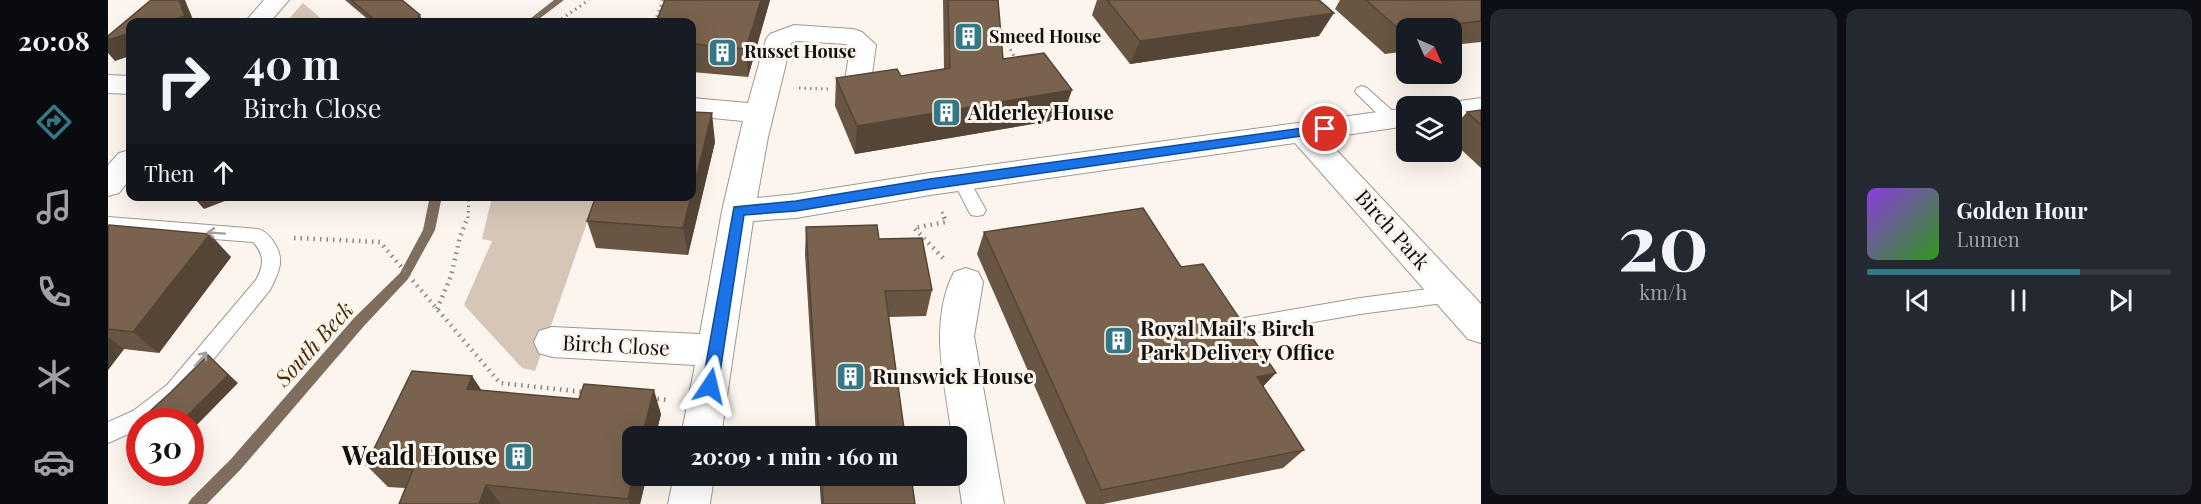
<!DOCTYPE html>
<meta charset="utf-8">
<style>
:root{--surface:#171b24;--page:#242831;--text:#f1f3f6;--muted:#9ea1a6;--line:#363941;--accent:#347887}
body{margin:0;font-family:"Playfair Display",serif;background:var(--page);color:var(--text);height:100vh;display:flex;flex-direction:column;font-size:22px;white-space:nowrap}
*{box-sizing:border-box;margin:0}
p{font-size:20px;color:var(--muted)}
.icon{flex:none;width:33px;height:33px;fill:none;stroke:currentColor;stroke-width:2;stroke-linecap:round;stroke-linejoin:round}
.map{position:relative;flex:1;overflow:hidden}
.panel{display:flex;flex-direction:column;gap:9px;padding:9px;background:#0d0f14;width:720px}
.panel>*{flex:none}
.top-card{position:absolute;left:18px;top:18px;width:570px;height:183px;border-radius:12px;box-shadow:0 6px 24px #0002;background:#171b24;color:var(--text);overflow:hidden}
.needle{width:39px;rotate:135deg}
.fabs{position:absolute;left:1288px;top:18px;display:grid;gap:12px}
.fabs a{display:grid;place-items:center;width:66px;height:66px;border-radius:12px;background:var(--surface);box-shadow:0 6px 24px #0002;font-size:30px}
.speed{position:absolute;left:18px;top:408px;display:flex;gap:12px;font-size:30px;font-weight:700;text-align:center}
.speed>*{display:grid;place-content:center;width:78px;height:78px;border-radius:50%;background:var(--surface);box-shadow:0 6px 24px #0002;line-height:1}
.speed .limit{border:9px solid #d22;background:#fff;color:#111}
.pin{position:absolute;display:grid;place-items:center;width:51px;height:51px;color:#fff;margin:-26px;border:3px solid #fff;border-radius:50%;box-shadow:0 2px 6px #0007}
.me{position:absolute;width:66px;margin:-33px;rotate:10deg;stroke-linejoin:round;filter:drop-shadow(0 0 4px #0008)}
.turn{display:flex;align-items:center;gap:21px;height:126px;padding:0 18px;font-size:27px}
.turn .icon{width:78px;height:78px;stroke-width:2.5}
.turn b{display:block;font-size:42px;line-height:51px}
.then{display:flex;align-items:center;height:57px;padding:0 18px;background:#0003;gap:12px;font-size:22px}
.panel .widget{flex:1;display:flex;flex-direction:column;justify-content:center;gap:9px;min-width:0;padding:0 21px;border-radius:12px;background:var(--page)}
.panel .dial{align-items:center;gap:0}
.dial b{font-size:78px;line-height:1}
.song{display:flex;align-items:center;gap:18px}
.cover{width:72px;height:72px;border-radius:9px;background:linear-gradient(135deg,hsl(270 70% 55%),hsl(110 70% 35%))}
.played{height:6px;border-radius:3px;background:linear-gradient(90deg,var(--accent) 70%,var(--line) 70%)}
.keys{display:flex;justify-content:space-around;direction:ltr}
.panel .tiles{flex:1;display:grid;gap:9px;grid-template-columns:repeat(2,1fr)}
.trip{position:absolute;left:514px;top:426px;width:345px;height:60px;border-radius:12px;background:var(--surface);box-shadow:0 6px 24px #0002;font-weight:800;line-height:60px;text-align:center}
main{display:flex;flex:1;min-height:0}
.dock{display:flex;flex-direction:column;width:108px;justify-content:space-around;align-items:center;background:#090b0e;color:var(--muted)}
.dock .icon{width:42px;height:42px}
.dock .selected{color:var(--accent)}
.dock b{font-size:27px;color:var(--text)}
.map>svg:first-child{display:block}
.green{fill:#d6c6b7}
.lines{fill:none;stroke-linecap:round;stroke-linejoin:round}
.stream{fill:#7f6e5e;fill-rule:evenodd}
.lane-casing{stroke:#9f9892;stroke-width:2}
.street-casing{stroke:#9f9892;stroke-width:2}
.path-far1{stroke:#8b8682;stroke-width:3;stroke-dasharray:1.5 4;stroke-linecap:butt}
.path{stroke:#8b8682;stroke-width:4.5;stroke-dasharray:1.5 5;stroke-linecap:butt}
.lane{fill:#fff;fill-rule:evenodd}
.street{fill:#fff;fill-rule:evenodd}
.wall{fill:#685543}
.shaded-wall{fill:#554537}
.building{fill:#79634e;stroke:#554537;stroke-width:1.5}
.oneway{stroke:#a1a09f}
.route{fill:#1a73e8;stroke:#114b97;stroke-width:1.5}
.labels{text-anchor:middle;stroke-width:6;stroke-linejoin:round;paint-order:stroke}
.far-poi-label{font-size:18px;font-weight:bold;fill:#13110f;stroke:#fcf5ee;text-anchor:start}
.poi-label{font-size:21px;font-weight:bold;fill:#13110f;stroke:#fcf5ee;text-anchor:start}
.street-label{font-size:21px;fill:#13110f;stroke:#fcf5ee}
.water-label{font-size:22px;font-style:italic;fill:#4e2c03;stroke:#fcf5ee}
.near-poi-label{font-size:26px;font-weight:bold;fill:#13110f;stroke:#fcf5ee;text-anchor:end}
</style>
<main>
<nav class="dock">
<b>20:08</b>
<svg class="icon selected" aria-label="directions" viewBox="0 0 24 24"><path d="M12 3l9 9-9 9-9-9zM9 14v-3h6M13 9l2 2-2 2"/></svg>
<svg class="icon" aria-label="music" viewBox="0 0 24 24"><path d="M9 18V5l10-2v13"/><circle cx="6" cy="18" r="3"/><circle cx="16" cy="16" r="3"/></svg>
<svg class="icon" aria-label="phone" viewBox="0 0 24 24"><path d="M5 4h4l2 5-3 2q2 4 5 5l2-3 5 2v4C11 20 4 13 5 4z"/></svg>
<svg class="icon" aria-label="climate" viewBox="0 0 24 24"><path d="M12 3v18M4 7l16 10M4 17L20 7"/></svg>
<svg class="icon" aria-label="car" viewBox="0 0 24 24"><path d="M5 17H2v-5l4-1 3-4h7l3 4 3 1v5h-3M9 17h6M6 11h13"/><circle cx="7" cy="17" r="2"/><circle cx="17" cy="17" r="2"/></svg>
</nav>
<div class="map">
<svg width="1373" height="504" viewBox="0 0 1373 504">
<rect width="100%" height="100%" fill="#fcf5ee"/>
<g class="green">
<polygon points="195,3 217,22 178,22"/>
<polygon points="384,197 488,197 427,371 414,368 356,305 384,241 374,239"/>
</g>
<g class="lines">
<g class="stream">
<polygon points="446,0 456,0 427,22 418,22"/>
<polygon points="322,196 334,196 327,230 300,279 256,326 133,469 99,504 80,504 83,499 123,459 246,318 292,273 315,230"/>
</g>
<defs>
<g id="lane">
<polygon points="1254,86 1259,88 1289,115 1292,119 1289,123 1279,123 1249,94 1247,91 1249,88"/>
<polygon points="853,174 859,176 861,180 878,210 875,215 869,216 863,215 860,210 845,180 847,176"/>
<path d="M0,217L150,229C157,231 161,235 165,241C178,259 171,272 162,290L73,399L44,422H32V429L0,443V422L25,411L59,385L148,280C156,265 157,255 145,242L0,231Z"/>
<polygon points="1343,286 1350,289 1352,294 1350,299 1343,302 1252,314 1130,335 1123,333 1120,327 1123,321 1130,319 1252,298"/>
</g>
<g id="street">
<polygon points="156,0 181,0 162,22 137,22"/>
<polygon points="686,25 745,29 754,32 768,45 763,81 760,87 750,90 740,87 737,81 742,47 738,44 689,41 683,43 660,137 649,198 688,194 822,173 1299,108 1299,126 1217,138 1373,304 1373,343 1360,339 1187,143 822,195 688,218 645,221 613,436 573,436 587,365 444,357 431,353 426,342 431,331 444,327 592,334 614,211 635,121 584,116 584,98 640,103 658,39 662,34"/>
<polygon points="0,75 22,76 22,94 0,93"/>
<polygon points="1373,98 1373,116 1344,120 1344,106 1333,106 1344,102"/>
<polygon points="22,150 22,179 11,193 0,196 0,165 11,153"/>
<path d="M858,268L870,272L875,282L866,336L896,504H854L849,469V436H844C837,383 820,323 846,272Z"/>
<polygon points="566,476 606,476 602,504 560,504"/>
</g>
</defs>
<use href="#lane" class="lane-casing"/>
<use href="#street" class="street-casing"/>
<g class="path-far1">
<polyline points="449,22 481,0"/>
<polyline points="547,22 555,0"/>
<polyline points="892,30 908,60"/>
<polyline points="691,88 720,89"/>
<polyline points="834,212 837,218"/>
<polyline points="360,218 361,196"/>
</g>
<g class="path">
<polyline points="186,238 272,242 392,383 476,392"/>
<polyline points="835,258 806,228 838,222 836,217"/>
<polyline points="329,309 343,276 352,237 360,217"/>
<polyline points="543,398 560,400"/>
</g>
<use href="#lane" class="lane"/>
<use href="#street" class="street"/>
</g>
<g class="wall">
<polygon points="237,0 294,0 315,22 263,22"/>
<polygon points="662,0 640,77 584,72 584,22"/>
<polygon points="835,0 890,0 895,59 954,119 747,154 727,106 728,78 793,76 836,69"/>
<polygon points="989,0 1211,0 1211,36 1022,64 984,15"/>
<polygon points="1232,0 1373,0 1373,42 1344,45 1344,28 1299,28 1299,51 1277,54 1227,9"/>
<polygon points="1373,110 1373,168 1344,141 1344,129 1359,112"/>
<polygon points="607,142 580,255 488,248 479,221"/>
<polygon points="0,226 123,257 51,353 16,349 0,370"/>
<polygon points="698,227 771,239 824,290 818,316 781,317 797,436 708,436 697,254"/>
<polygon points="876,232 1073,267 1155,387 1196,450 1175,468 995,504 978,504 869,254"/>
<polygon points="364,376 373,390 553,414 532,504 291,504 297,488 280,487 258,465"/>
<polygon points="711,476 803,476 807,504 713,504"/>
</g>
<g class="shaded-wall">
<polygon points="71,0 77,0 86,22 57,22"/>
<polygon points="653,0 662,0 640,77 638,49"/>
<polygon points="1226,13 1211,36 1022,64 1032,41"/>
<polygon points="312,15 315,22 307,22"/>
<polygon points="22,33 22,56 7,61 0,53 0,40"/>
<polygon points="964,90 954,119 747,154 749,126"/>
<polygon points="604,113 607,142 580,255 575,228"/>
<polygon points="94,196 130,196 96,209 87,199"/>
<polygon points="102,234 123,257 51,353 25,332"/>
<polygon points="0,337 16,349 0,370"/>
<polygon points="100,355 130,383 82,432 82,422 73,422"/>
<polygon points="1168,373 1149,393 1149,377"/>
<polygon points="364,376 380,400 359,389"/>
<polygon points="546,390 553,414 547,436 534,436"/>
<polygon points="525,476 539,476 532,504 522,504 520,499"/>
<polygon points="378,485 393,504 371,504"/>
</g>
<g class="building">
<polygon points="43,0 71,0 77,16 57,22 22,22 22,33 0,40 0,36"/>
<polygon points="243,0 294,0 312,15 307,22 269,22"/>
<polygon points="557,0 653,0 638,49 584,44 584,22 548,22"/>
<polygon points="840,0 890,0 895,59 936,53 964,90 749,126 728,78 789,69 793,76 842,68"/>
<polygon points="999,0 1211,0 1226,13 1032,41"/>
<polygon points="1258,0 1373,0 1373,21 1312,28 1299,28 1299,30 1293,31"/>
<polygon points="1373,110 1373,125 1359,112"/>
<polygon points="584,112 604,113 584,195"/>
<polygon points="488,196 583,196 575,228 479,221"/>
<polygon points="1035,208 1073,267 1095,264 1168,373 1149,377 1196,450 993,490 876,232"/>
<polygon points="1,225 102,234 25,332 0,329 0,226"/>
<polygon points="769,225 771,239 814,238 824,290 777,291 797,436 711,436 698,227"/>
<polygon points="100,355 120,375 73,422 30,422 63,392"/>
<polygon points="304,371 364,376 359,389 471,399 476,384 546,390 534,436 525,436 525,476 520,499 378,485 371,504 291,504 305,470 258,465"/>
<polygon points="714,476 803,476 807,504 715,504"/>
</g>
<defs><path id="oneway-shaft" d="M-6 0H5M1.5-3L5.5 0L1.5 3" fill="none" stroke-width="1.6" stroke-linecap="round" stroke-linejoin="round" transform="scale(1.5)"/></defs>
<g class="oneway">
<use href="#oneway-shaft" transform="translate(108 233) rotate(-176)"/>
<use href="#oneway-shaft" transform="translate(93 359) rotate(-50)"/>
</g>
<polygon class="route" points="1217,125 1221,126 1221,132 822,189 688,211 636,215 610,386 608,391 602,393 597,391 594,386 626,207 688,201 822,179"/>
<defs>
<symbol id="building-square" viewBox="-11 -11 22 22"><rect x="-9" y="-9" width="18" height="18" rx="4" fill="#347887" stroke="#fcf5ee"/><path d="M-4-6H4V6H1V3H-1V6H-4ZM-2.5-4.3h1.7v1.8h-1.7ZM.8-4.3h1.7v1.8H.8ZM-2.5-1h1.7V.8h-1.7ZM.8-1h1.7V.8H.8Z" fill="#fff"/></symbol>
</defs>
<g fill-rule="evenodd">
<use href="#building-square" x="844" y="20" width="33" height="33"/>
<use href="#building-square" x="598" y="36" width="33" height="33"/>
<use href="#building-square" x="822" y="96" width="33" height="33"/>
<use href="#building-square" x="994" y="324" width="33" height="33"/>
<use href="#building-square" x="726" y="360" width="33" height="33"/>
<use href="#building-square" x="394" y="440" width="33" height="33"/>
</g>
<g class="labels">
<g class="far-poi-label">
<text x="881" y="43">Smeed House</text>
<text x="636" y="58">Russet House</text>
</g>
<g class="poi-label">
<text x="860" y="120">Alderley House</text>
<text x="1032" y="336">Royal Mail's Birch<tspan x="1032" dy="24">Park Delivery Office</tspan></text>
<text x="764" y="384">Runswick House</text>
</g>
<g class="street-label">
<text transform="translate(1284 230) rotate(48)" y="7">Birch Park</text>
<text transform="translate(508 346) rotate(3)" y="7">Birch Close</text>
</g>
<g class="water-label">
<text transform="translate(206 344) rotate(-48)" y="8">South Beck</text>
</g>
<g class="near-poi-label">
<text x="389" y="465">Weald House</text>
</g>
</g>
</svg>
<div class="fabs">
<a><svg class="needle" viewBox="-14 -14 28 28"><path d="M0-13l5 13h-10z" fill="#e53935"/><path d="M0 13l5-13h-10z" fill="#9ea1a6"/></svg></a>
<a><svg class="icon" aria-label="layers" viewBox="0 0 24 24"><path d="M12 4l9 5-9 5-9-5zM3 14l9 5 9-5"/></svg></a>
</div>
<div class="speed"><div class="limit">30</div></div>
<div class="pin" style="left:1217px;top:129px;background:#d93025"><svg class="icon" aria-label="arrive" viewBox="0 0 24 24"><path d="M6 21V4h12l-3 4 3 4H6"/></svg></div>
<svg class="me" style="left:602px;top:386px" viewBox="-20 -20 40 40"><path d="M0-17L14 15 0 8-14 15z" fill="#1a73e8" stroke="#fff" stroke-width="4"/></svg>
<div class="trip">20:09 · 1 min · 160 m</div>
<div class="top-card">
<div class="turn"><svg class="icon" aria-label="right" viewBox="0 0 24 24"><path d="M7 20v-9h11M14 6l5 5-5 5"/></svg><div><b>40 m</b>Birch Close</div></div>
<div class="then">Then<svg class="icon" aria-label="ahead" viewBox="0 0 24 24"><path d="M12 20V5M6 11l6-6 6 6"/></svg></div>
</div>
</div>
<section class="panel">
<div class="tiles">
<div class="widget dial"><b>20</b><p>km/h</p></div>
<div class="widget">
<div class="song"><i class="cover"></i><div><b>Golden Hour</b><p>Lumen</p></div></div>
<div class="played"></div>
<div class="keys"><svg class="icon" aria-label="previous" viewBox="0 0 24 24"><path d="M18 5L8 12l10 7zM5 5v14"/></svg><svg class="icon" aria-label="pause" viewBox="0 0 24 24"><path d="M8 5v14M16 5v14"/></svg><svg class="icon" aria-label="next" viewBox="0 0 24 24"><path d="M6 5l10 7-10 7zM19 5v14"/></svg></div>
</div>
</div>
</section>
</main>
